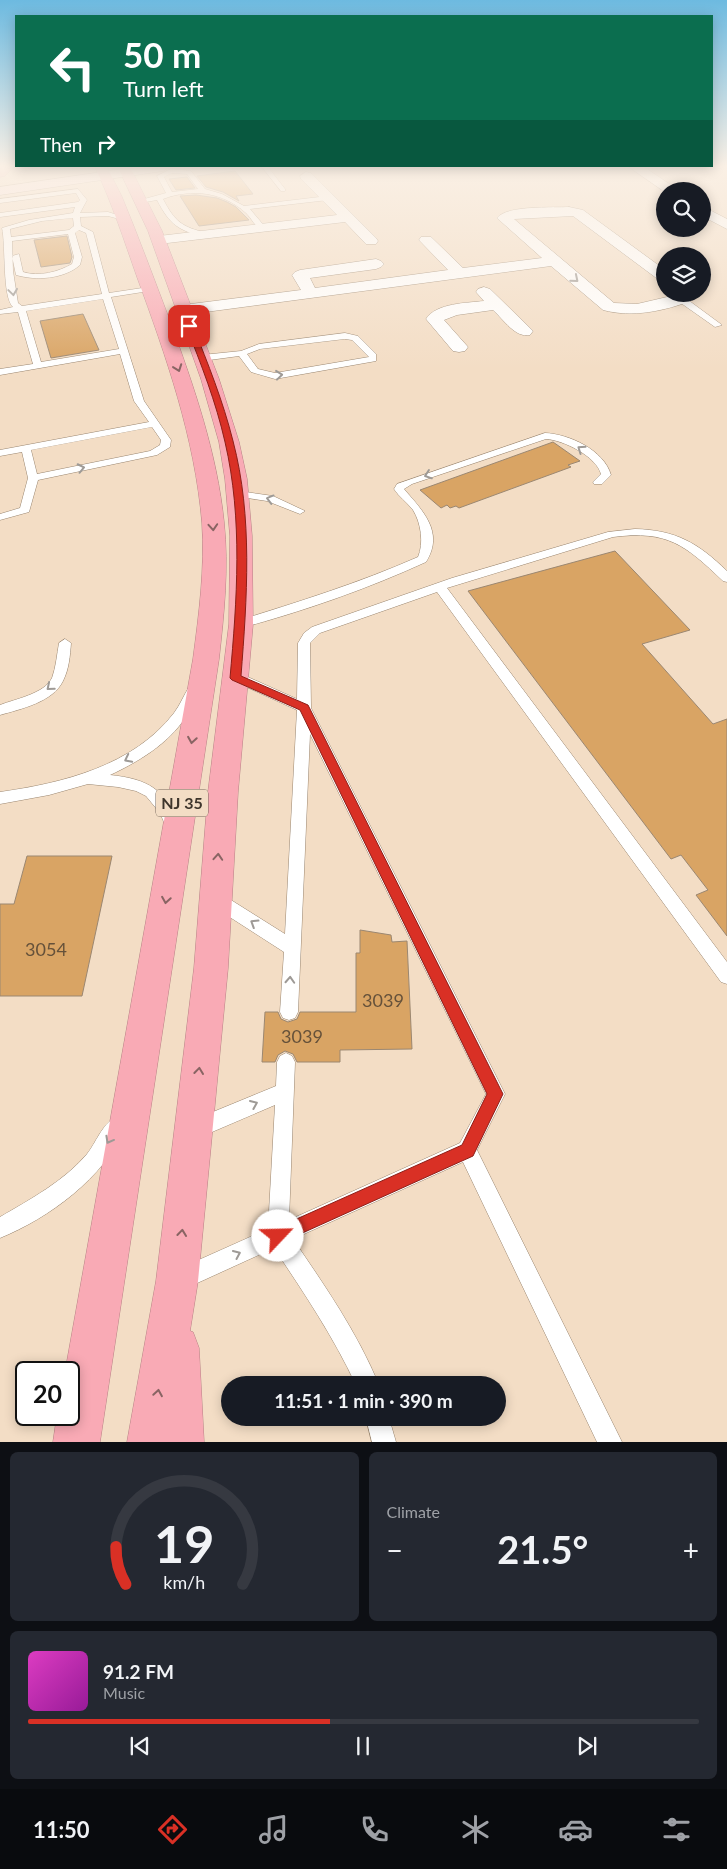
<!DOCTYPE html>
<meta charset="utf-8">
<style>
:root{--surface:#171b24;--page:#242831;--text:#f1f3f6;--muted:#9ea1a6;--line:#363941;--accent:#d93025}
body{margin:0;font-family:Lato,sans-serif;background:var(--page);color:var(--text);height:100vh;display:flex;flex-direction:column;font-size:19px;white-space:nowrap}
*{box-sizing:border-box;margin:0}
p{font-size:16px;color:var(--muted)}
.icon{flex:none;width:28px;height:28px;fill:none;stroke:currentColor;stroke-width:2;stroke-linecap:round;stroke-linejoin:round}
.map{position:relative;height:1442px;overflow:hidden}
.sheet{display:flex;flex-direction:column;gap:10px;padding:10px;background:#0d0f14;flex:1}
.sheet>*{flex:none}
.hud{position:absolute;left:15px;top:15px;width:698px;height:152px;border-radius:0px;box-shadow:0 2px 12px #0003;background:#0b6e4f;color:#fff;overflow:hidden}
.fabs{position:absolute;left:656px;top:182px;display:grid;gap:10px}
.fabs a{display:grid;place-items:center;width:55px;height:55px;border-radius:50%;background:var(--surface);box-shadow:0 2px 12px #0003;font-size:25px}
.speed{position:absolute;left:15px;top:1361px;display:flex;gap:10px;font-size:25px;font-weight:700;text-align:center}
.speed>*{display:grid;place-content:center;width:65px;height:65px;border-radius:50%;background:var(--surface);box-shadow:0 2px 12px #0003;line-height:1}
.speed .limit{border:2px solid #111;border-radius:8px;background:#fff;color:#111}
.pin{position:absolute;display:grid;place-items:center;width:42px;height:42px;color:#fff;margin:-21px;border-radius:10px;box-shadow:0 2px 8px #0006}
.me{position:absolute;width:55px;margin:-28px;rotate:66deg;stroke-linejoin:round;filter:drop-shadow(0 0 4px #0008)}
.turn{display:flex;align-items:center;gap:18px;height:105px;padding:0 25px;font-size:22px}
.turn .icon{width:65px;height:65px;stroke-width:2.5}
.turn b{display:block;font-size:35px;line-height:42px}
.then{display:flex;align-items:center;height:48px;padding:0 25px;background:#0003;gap:10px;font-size:19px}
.big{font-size:38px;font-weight:700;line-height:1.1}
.sheet .widget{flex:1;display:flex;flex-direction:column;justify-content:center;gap:8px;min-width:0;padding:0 18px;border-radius:8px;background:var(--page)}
.sheet .dial{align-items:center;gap:0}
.dial svg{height:130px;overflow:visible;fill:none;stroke:var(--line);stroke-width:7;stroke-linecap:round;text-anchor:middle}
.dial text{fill:var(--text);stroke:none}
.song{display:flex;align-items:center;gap:15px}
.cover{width:60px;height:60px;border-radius:8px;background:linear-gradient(135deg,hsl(310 70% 55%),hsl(300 70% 35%))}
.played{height:5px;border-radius:2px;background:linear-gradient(90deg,var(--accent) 45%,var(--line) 45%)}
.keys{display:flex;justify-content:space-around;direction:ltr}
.heat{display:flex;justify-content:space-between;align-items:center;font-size:28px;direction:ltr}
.sheet .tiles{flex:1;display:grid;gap:10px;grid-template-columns:1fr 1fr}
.widget:last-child{grid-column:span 2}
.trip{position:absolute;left:221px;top:1376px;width:285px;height:50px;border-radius:25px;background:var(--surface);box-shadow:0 2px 12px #0003;font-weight:700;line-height:50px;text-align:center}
.menu{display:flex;height:80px;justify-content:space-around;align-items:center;background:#090b0e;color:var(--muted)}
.menu .icon{width:35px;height:35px}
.menu .on{color:var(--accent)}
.menu b{font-size:22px;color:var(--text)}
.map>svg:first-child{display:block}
.building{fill:#d9a464;stroke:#9b8771}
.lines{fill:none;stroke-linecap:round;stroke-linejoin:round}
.lane-casing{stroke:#99856f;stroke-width:1}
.street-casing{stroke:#99856f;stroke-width:1}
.secondary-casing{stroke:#99856f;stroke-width:1}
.highway-casing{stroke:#b88185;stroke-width:1}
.lane{fill:#fff;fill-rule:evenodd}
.street{fill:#fff;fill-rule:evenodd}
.secondary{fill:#fde6e9;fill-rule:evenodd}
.highway{fill:#f9aab5;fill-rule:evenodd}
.oneway{stroke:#9e9a96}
.oneway2{stroke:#896463}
.route{fill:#d93025;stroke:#8d1f18}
.labels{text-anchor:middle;stroke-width:5;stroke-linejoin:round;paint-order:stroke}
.shield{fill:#f3ddc5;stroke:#74675a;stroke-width:1}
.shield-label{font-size:16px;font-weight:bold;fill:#3e352c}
.near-number-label{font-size:18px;fill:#65513a}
</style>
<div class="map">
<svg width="727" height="1442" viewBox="0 0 727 1442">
<rect width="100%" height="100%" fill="#f3ddc5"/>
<g class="building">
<polygon points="235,171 253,194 236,196 239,201 223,192 206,187 197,176"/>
<polygon points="187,177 195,188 176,190 169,179"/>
<polygon points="196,195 217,198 227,202 236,207 249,220 199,226 180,196"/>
<polygon points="67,236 72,257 70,263 41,267 34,240"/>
<polygon points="83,314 99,350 51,358 40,321"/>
<polygon points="553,442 580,461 568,465 571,467 459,508 456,506 450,508 447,505 441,508 420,490"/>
<polygon points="615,551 690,630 642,644 713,724 727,719 727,936 696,895 708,890 681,855 671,859 468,591"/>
<polygon points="27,856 112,856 82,996 0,996 0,904 14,904"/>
<polygon points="360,930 391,935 392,942 407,941 412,1049 340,1050 340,1062 297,1062 293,1054 285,1051 278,1055 275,1062 262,1062 265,1012 278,1012 281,1019 288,1022 297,1019 300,1012 356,1012 356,953 360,953"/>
</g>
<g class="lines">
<defs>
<g id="lane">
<polygon points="262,167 268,167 285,189 285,191 281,191"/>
<path d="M171,169L191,171L205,189L222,194L244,206L328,196L331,198L328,200L250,209L266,228L262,230C255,227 252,219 246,213C223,192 192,188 163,199C175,222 182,227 207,233L208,235L204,237C178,230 170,225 157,200L140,203L137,201L166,193L157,176ZM172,173L187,174L198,189L172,192L164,177Z"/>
<path d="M78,189L87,200L80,213L108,212L127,218L123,220L108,216L80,217L81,226L93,232L109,293L149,287L153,289L149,291L111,297L144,401L171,440L170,447L157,455L38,480L29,512L0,520V514L20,508L28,478L22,452L0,456V450L149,422L134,401L120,354L0,375V369L33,364L18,312L0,314V310L13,307C2,297 6,245 2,228L29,220L73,213L75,207L0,217V213L78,202L80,200L76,193L0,203V199ZM73,218L74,226L69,230L11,237L10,229L42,221ZM79,230L86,233L102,294L22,306L18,303L13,271L12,241L68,234L74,257L72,264C58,272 39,277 23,272L19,254L12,256L16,275C36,281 64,279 80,265L82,257L75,233ZM103,299L119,349L41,362L26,311ZM152,427L161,440L160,445L150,451L37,474L31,450Z"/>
<polygon points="678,297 684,297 722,325 715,327 678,301"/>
<path d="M345,333L358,336L376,354V361L275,379L251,372L239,356L202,361L198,358L202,355L241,351L259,344ZM345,339L352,340L369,357L275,373L258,369L247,354L260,349Z"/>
<path d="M545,433C569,434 604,450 611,475L602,484H594L593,482L601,474C596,456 563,440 546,439L412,484L404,489C422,510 445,532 426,562C367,589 304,611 241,628L235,624L237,621C298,602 359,583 418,557C424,543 421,523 413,510C407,502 399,497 394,489L397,484Z"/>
<polygon points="238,491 273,496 305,511 300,514 267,501 234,496 233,494 234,492"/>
<path d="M635,529C676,530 698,543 727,571V582L723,581C685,545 668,530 613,537L447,588L727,962V984L721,982L437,592L320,633L310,643L311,708L505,1094L477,1150L622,1442H597L463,1162L293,1239C325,1286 357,1332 379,1385H356C333,1336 304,1293 274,1248L182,1290L174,1287L171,1279L174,1271L268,1229L275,1105L198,1138L191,1135L188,1128L191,1121L276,1086L277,1062L280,1056L286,1053L292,1056L295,1062L289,1220L460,1143L486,1094L310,734L298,1012L295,1018L289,1020L283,1018L280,1012L284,952L211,905L209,900L211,895L217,893L223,895L285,934L297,710L231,680L229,677L231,674H241L297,699L298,643L304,633L312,627L452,578L608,532Z"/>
<path d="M65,639L71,643C70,656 69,669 63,681C53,702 21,709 0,715V705C15,699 44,694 52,678C56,667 57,654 59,643Z"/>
<path d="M194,685L199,687L201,690C195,699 191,709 185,718C168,744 138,762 110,775C148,779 165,789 180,825L177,829L172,831L167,829L160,813L146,796L136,791L118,787L88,784L49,795L0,804V792C63,783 133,766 174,713C180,705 184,695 189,687Z"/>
<path d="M115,1118L122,1121L125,1128C104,1178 49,1218 0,1238V1217C31,1199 64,1181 87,1154C96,1143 102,1124 115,1118Z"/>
<polygon points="366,1418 389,1418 396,1442 372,1442"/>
</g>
<g id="street">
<polygon points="629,167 644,167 680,191 665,192"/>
<polygon points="306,172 311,173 376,238 378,241 376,244 366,244 345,222 159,244 154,243 152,240 154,237 159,236 337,215 301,179 300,176"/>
<polygon points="702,206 727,219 727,229 702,216"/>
<path d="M569,207L583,210L665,270V282L659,280L573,216L514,219L614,303L637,304L680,294H696L693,300C665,311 632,318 603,310L551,266L183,315L177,313L175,310L177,307L183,305L301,290L292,275L295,272L300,270L376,259L381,261L384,264L381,267L376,269L310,278L315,288L448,270L419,240L421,237H431L463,268L542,258L497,218C507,205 552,208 569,207Z"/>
<path d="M484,287L490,289L533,331L530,335C515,338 504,320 493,310L457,315L444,320L468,347L465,351L459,352L453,351L426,319C436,303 467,303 484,301L476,292L478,289Z"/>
</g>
<polygon id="secondary" points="136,167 169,167 163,171 0,195 0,187"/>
<g id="highway">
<polygon points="0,167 13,167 5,176 0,177"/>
<path d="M95,167H107L122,197C139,238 154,279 170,321C194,387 217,453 224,522C229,568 224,614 219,659L100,1442H53L57,1415H69V1372H65L193,659C199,614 205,568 202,523C195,438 166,356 137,277C124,240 112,203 95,167Z"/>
<polygon points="118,167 130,167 162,231 219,379 239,442 247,479 252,536 253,624 238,792 228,968 198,1281 190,1331 193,1332 199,1348 204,1442 127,1442 156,1281 194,968 208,792 229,624 230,536 225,479 219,442 201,379 148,231"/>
</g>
</defs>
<use href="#lane" class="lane-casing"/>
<use href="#street" class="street-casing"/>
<use href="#secondary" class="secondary-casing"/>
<use href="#highway" class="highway-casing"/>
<use href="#lane" class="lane"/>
<use href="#street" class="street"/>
<use href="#secondary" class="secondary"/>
<use href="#highway" class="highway"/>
</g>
<defs><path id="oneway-chevron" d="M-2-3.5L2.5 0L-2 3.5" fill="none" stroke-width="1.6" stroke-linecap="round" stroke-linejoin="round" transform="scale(1.25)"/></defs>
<g class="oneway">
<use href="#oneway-chevron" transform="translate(575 279) rotate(40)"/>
<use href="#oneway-chevron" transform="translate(13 292) rotate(82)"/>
<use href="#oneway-chevron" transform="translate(279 375) rotate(-6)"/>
<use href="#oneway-chevron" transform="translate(581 449) rotate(-145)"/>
<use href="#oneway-chevron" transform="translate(81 468) rotate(-12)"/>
<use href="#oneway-chevron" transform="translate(428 475) rotate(161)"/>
<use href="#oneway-chevron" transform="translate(270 499) rotate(-165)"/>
<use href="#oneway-chevron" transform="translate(50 687) rotate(140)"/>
<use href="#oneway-chevron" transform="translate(128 759) rotate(153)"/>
<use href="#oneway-chevron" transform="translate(254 923) rotate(-148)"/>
<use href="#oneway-chevron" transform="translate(290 980) rotate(-87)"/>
<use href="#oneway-chevron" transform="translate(254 1104) rotate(-23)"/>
<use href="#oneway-chevron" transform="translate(109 1140) rotate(119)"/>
<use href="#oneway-chevron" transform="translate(237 1254) rotate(-24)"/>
</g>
<g class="oneway2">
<use href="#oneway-chevron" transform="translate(178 368) rotate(70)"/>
<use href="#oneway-chevron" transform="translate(213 527) rotate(86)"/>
<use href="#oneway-chevron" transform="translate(192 740) rotate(99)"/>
<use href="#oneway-chevron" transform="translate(218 857) rotate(-86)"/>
<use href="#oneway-chevron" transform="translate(166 900) rotate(99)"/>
<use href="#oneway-chevron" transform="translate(199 1071) rotate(-83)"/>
<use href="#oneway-chevron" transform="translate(182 1233) rotate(-84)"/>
<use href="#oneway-chevron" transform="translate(158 1393) rotate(-81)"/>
</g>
<linearGradient id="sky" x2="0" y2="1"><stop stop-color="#6dbae0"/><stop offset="0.45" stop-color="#faf0e5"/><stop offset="1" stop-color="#faf0e5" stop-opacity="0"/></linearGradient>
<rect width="727" height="369" fill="url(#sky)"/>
<path class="route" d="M189,324L193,326C208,364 223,401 233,441C253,517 247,598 241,676L308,705L503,1094L473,1156L278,1244L272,1242L269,1236L272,1230L462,1145L487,1094L300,710L232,680L230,678C237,600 243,519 225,442C216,402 201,364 186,326Z"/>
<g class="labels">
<rect class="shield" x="156" y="789.5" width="52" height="27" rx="4"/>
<g class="shield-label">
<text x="182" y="809">NJ 35</text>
</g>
<g class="near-number-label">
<text x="46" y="956">3054</text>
<text x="383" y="1007">3039</text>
<text x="302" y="1043">3039</text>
</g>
</g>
</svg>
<div class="fabs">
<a><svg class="icon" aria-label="search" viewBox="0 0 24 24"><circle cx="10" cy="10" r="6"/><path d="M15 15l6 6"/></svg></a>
<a><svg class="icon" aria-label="layers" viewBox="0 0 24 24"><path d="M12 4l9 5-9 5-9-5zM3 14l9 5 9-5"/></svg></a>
</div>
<div class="speed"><div class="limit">20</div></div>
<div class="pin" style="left:189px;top:326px;background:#d93025"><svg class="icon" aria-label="arrive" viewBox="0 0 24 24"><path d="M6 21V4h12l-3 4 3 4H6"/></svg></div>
<svg class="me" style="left:278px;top:1236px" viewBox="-20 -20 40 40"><circle r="19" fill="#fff"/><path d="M0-13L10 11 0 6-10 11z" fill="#d93025"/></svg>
<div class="trip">11:51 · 1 min · 390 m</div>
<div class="hud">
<div class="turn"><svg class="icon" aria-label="left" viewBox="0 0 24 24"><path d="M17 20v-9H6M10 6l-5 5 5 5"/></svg><div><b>50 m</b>Turn left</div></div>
<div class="then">Then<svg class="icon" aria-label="right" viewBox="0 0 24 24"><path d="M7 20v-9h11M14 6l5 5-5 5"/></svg></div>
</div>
</div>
<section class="sheet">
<div class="tiles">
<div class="widget dial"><svg viewBox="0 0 100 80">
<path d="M14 69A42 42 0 1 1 86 69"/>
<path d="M14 69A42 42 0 0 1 8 46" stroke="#d93025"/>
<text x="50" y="56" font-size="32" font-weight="700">19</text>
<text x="50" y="72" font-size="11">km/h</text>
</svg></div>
<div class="widget"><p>Climate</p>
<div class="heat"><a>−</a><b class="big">21.5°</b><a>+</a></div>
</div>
<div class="widget">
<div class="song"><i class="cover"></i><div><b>91.2 FM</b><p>Music</p></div></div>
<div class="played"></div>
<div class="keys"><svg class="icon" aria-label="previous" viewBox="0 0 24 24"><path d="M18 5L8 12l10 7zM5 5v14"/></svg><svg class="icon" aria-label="pause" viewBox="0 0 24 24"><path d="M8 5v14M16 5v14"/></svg><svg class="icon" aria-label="next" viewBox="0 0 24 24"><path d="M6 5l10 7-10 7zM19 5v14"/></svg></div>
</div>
</div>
</section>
<nav class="menu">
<b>11:50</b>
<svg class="icon on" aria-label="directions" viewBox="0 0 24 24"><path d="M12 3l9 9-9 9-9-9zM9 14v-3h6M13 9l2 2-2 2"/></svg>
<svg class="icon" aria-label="music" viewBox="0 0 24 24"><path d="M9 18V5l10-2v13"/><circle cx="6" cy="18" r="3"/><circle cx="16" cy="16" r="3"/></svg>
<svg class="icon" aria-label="phone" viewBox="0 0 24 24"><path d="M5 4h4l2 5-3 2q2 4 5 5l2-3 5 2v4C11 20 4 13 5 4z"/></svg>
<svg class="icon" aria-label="climate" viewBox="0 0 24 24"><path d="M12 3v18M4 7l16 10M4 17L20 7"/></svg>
<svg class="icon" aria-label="car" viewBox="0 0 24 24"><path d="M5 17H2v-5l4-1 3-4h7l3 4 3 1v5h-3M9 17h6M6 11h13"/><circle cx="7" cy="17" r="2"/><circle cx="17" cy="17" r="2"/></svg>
<svg class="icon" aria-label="filters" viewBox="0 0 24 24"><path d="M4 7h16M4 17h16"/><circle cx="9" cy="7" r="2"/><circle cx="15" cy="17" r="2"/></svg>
</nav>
